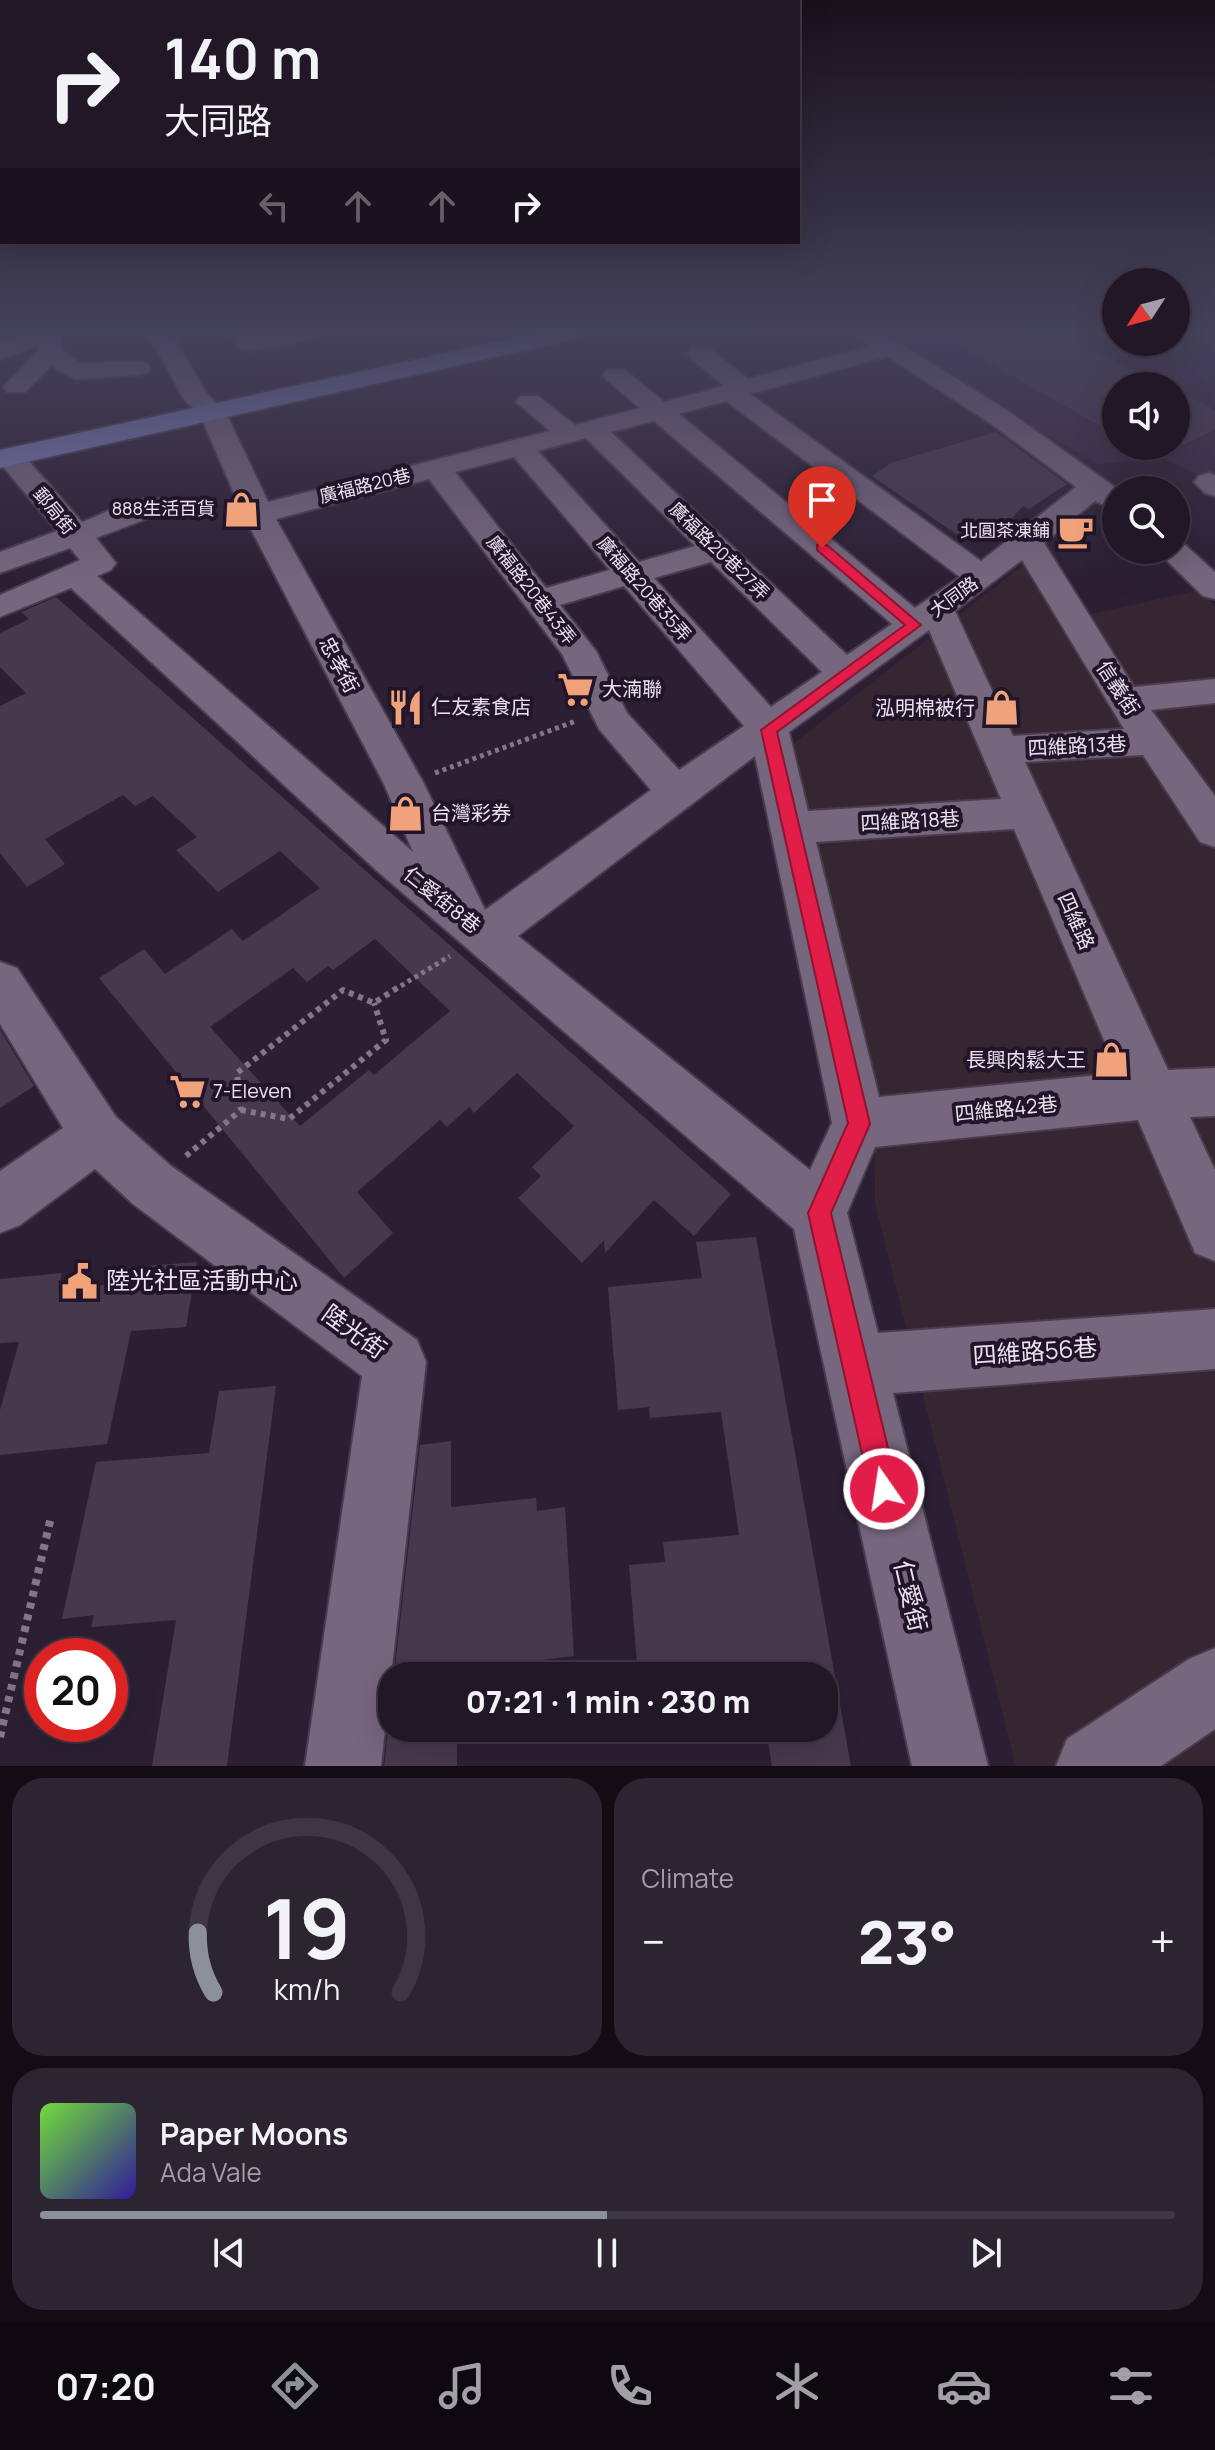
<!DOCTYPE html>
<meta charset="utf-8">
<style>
:root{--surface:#211726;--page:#2d2432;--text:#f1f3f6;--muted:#a29fa7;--line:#3e3643;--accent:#8c9099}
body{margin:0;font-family:Manrope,"Noto Sans TC",sans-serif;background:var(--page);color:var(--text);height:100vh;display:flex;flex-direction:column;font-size:30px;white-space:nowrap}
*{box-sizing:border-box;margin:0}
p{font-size:26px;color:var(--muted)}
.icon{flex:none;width:44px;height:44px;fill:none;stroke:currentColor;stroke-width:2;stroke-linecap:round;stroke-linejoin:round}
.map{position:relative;height:1766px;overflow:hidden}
.panel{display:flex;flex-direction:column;gap:12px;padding:12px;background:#120d15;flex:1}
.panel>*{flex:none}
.hud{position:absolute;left:0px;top:0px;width:800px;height:244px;box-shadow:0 8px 32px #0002,0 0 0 2px var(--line);background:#211726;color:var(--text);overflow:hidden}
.needle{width:52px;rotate:234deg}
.controls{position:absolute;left:1102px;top:268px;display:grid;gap:16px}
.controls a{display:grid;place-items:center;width:88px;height:88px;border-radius:50%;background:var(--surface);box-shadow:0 8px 32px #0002,0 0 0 2px var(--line);font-size:40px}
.speed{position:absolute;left:24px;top:1638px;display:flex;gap:16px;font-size:40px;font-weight:700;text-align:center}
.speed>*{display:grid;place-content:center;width:104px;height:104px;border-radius:50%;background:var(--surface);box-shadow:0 8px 32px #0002,0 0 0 2px var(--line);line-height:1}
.speed .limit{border:12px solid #d22;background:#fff;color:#111}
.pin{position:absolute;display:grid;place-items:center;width:68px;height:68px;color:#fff;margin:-82px -34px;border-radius:50% 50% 50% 0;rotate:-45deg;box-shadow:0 0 8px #0007}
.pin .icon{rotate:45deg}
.me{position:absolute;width:88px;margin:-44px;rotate:347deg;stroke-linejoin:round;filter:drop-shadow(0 0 6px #0008)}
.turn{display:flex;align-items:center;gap:28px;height:168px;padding:0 32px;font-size:36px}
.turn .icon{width:104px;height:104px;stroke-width:2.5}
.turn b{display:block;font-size:56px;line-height:68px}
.lanes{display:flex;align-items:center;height:76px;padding:0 32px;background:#0003;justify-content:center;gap:40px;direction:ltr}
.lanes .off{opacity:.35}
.big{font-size:60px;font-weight:800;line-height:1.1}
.panel .widget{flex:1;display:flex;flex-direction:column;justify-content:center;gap:12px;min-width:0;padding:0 28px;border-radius:32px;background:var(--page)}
.panel .dial{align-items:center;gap:0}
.dial svg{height:208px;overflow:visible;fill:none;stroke:var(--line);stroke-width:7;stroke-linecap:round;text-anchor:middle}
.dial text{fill:var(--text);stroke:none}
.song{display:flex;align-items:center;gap:24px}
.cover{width:96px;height:96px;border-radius:12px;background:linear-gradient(135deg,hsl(100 70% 55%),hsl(250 70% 35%))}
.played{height:8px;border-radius:4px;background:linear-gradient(90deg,var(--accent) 50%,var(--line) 50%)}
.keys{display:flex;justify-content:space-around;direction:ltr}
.heat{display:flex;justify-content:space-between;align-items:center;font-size:44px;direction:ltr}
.panel .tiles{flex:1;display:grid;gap:12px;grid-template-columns:1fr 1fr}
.widget:last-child{grid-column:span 2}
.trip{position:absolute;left:378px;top:1662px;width:460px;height:80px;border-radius:32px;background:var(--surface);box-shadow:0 8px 32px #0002,0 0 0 2px var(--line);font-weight:800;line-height:80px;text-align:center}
.menu{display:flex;height:128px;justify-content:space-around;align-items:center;background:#0d090f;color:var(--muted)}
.menu .icon{width:56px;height:56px}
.menu .current{color:var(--accent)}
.menu b{font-size:36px;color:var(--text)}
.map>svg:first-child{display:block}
.commercial{fill:#362632}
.built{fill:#382640;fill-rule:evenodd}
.green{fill:#3c2247}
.building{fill:#47384e;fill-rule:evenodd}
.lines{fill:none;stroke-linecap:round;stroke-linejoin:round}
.minor-casing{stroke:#483c4d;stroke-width:4}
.major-casing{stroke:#483c4d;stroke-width:4}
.path-far2{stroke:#827688;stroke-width:5;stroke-dasharray:4 4;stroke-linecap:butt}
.path-far1{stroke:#827688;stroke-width:6;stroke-dasharray:5 5;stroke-linecap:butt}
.path{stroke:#827688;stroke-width:8;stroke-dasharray:6 6;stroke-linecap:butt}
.minor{fill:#76667e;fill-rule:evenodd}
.major{fill:#7779b6;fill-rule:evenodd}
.route{fill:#e11d48;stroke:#92132f;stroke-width:2}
.labels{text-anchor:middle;stroke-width:8;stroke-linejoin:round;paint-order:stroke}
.far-street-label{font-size:18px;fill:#ebe2f0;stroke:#221529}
.far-poi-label{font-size:18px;fill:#ebe2f0;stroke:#221529;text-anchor:end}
.street-label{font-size:20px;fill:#ebe2f0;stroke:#221529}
.poi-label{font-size:20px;fill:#ebe2f0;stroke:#221529;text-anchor:start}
.near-poi-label{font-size:24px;fill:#ebe2f0;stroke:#221529;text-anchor:start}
.near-street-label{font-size:24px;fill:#ebe2f0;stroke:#221529}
</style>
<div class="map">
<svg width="1215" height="1766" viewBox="0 0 1215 1766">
<rect width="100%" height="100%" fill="#2c1f33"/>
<polygon class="commercial" points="1030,560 1064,620 1199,590 1215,606 1215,1766 1016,1766 875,1203 874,1071 785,750"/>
<path class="built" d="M888,334H1116V342H1176V334H1215V473H1195L1165,458L1098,464L1003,410ZM1116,386H1176V446H1116Z"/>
<path class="green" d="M1146,342H1169L1165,347C1172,368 1197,375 1215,384V396L1120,349L1135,343L1144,348Z"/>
<g class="building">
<polygon points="939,334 1061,334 1167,386 1116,386 1116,435"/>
<polygon points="1176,390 1215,410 1215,430 1176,448"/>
<polygon points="996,432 1067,484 1029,509 1023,506 1006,525 977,540 965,540 872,476 891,463"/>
<path d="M56,597L731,1194L694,1236L654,1200L605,1253L604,1240L582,1263L518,1198L541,1176L532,1167L574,1126L517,1073L474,1113L469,1107L447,1127L440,1120L357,1192L393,1233L344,1278L99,978L144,949L165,974L232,929L243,941L320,888L280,851L218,892L176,850L197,837L153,796L135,806L123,795L45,839L65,864L27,887L0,853V706L26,693L0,667V633L29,619L21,612ZM375,939L450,1011L374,1075L369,1070L300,1126L210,1027L293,968L307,982L328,966L333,970Z"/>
<polygon points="0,1030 34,1086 0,1108"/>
<polygon points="756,1237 801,1486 851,1766 772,1766 766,1728 824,1728 824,1676 638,1676 629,1565 665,1562 663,1542 739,1535 721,1412 650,1418 649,1407 618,1410 608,1287 702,1278 696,1242"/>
<polygon points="197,1262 186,1327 131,1331 107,1444 0,1455 0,1410 19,1342 0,1343 0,1279 62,1273 58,1289 115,1284 118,1268"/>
<polygon points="276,1386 227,1766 152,1766 176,1620 91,1627 94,1615 62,1619 96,1462 209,1453 219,1391"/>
<polygon points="451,1441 451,1507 536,1498 537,1511 565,1507 574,1656 542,1660 543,1672 515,1676 394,1676 420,1445"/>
<polygon points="392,1694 392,1728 457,1728 457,1766 384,1766"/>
</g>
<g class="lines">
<defs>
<g id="minor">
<polygon points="28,334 61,334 62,350 80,363 138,361 147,363 150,368 147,373 138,375 75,379 51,366 25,392 7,392 3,387 38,351 38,346 0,359 0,343"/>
<path d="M148,334H172L207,394L226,413L268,502L550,431L516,402L520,396H538L575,425L640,408L607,380L603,375L607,370H625L664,402L724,386L691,358L688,353L691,348H709L748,379L871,346L857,334H885L1008,411L1119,490H1116V511L1095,501L1044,543L1134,687L1215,679V703L1151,710L1215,796V847L1200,842L1143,755L1025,762L1168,1070L1215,1068V1116L1190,1117L1215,1170V1261L1195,1253L1138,1120L875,1147L847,1213L878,1333L1215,1309V1369L893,1393L988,1766H912L794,1229L376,870L71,588L0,617V595L80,560L70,548L0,573V552L57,531L0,463V451L10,449L20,451L82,522C106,513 139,493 165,500L169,506L165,512L96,538L116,563L111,570L97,576L413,852L384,784L243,514L201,417L184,399ZM887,356L990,423L1076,487L981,561L750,394ZM726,401L960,577L915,608L679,414ZM654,421L892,624L847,655L611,432ZM586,438L695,546L639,562L538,451ZM514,457L610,570L546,588L455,472ZM429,479L562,654L599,729L651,790L485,910L424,784L276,519ZM1022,560L1124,729L1013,736L955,611ZM711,562L822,672L771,707L654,578ZM624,586L744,726L679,770L627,713L596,651L560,605ZM929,630L1001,799L808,811L789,732ZM755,756L832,1123L810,1170L518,936ZM1014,829L1118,1073L879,1097L816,842Z"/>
<polygon points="229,334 315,334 311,339 249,351 240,349"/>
<polygon points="1209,473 1215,475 1215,496 1205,493 1194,482 1199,476"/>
<polygon points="1176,541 1183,543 1215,572 1215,599 1203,596 1156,550 1176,550"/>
<polygon points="0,962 17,968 116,1117 171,1166 417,1340 426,1362 381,1766 305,1766 362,1376 133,1204 95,1169 20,1225 0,1233 0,1171 63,1128 0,1024"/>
<polygon points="1215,1648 1215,1729 1161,1766 1056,1766 1067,1739 1189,1659"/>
</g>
<polygon id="major" points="534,334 578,334 574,339 566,341 0,468 0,450"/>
</defs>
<use href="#minor" class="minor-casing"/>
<use href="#major" class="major-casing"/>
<g class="path-far2">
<polyline points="435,773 576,721"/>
<polyline points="394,990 450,956"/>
</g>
<g class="path-far1">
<polyline points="241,1110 289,1119 386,1040 374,1003"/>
<polyline points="186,1156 241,1110 237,1073 343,990 374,1003 397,988"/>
</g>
<polyline class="path" points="0,1737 51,1517"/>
<use href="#minor" class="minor"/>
<use href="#major" class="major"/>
</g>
<linearGradient id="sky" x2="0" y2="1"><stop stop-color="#18111c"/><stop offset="0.57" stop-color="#45425b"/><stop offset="1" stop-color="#45425b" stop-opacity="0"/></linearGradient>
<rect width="1215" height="581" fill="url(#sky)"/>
<polygon class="route" points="817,545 827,545 921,625 777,732 870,1124 831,1213 898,1489 894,1498 884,1502 874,1498 870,1489 808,1213 848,1123 761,730 905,625 817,550"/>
<defs>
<symbol id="shop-bare" viewBox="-9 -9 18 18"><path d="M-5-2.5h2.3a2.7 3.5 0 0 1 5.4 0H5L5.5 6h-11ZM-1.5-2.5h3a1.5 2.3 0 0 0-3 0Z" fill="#f0a27a" stroke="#221529" stroke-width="2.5" paint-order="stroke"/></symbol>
<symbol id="cafe-bare" viewBox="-9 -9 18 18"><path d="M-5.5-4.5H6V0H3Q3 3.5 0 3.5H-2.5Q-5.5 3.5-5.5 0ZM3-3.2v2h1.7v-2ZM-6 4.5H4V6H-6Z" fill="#f0a27a" stroke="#221529" stroke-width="2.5" paint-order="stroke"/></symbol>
<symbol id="supermarket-bare" viewBox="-9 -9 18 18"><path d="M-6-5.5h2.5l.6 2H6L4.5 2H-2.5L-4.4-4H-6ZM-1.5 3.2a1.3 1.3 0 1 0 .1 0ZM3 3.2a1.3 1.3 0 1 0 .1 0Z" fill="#f0a27a" stroke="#221529" stroke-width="2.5" paint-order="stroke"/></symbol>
<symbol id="restaurant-bare" viewBox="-9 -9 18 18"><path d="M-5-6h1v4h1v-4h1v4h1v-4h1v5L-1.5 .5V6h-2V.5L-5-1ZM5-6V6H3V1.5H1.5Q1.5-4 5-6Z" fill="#f0a27a" stroke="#221529" stroke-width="2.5" paint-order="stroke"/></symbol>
<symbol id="civic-bare" viewBox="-9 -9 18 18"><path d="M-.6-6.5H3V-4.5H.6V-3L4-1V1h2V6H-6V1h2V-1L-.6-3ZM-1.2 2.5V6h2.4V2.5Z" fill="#f0a27a" stroke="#221529" stroke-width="2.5" paint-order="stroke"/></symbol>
</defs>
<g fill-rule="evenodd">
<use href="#shop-bare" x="216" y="484" width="51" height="51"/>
<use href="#cafe-bare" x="1050" y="506" width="51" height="51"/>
<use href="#supermarket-bare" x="550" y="664" width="51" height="51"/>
<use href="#restaurant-bare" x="380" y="682" width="51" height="51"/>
<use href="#shop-bare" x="976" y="682" width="51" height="51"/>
<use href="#shop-bare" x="380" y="788" width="51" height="51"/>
<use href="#shop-bare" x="1086" y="1034" width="51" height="51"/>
<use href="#supermarket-bare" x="162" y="1066" width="51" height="51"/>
<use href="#civic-bare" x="54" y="1256" width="51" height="51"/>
</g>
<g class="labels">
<g class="far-street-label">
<text transform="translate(365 486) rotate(-14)" y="6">廣福路20巷</text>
<text transform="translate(54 511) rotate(51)" y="6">郵局街</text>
<text transform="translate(719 551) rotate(44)" y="6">廣福路20巷27弄</text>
<text transform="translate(644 589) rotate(49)" y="6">廣福路20巷35弄</text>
<text transform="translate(531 590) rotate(52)" y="6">廣福路20巷43弄</text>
<text transform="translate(954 597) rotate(-36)" y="6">大同路</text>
</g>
<g class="far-poi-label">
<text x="215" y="515">888生活百貨</text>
<text x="1050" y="537">北圓茶凍鋪</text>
</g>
<g class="street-label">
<text transform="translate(339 665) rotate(62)" y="7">忠孝街</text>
<text transform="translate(1118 688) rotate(57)" y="7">信義街</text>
<text transform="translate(1077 746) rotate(-3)" y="7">四維路13巷</text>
<text transform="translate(910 821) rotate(-3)" y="7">四維路18巷</text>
<text transform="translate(442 900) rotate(39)" y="7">仁愛街8巷</text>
<text transform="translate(1076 921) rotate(66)" y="7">四維路</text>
<text transform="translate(1006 1109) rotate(-6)" y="7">四維路42巷</text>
</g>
<g class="poi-label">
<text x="602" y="696">大湳聯</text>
<text x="431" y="714">仁友素食店</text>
<text x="975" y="715" text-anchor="end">泓明棉被行</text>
<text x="431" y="820">台灣彩券</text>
<text x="1086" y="1067" text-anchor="end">長興肉鬆大王</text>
<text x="213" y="1098">7-Eleven</text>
</g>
<g class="near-poi-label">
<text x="106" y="1289">陸光社區活動中心</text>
</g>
<g class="near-street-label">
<text transform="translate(354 1332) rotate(36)" y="8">陸光街</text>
<text transform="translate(1035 1352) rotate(-4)" y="8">四維路56巷</text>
<text transform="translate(910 1596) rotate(77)" y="8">仁愛街</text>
</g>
</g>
</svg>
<div class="controls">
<a><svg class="needle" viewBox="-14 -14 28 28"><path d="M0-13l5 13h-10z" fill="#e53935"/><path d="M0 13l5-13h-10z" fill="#a29fa7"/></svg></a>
<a><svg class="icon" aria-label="sound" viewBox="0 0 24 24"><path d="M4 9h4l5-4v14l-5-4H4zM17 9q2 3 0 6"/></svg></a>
<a><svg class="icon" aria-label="search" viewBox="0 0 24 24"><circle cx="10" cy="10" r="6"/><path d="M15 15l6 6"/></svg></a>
</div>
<div class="speed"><div class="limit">20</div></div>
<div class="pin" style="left:822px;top:548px;background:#d93025"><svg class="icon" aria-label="arrive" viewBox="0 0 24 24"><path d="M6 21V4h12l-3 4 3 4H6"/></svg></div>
<svg class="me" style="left:884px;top:1489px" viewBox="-20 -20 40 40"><circle r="17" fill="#e11d48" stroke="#fff" stroke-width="3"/><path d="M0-11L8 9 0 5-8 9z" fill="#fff"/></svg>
<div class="trip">07:21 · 1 min · 230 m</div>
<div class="hud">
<div class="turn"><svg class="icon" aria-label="right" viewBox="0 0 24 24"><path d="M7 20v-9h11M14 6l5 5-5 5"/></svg><div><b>140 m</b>大同路</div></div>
<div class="lanes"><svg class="icon off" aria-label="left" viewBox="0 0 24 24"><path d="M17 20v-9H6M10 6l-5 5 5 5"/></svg><svg class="icon off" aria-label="ahead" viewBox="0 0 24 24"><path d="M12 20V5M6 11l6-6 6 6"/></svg><svg class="icon off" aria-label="ahead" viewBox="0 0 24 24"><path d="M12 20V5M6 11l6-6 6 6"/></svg><svg class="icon" aria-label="right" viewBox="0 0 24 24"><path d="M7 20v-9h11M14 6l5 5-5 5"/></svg></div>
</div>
</div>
<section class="panel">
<div class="tiles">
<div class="widget dial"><svg viewBox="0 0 100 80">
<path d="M14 69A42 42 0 1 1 86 69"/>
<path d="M14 69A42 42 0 0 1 8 46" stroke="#8c9099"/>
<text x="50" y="56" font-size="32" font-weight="700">19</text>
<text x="50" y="72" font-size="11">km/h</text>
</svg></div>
<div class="widget"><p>Climate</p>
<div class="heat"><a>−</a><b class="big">23°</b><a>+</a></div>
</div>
<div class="widget">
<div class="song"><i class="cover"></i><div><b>Paper Moons</b><p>Ada Vale</p></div></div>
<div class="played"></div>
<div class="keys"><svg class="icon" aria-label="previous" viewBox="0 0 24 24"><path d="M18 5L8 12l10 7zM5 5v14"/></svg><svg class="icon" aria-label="pause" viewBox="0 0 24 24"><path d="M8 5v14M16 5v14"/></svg><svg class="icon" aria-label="next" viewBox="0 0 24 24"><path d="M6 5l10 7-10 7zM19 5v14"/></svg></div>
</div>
</div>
</section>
<nav class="menu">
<b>07:20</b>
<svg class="icon current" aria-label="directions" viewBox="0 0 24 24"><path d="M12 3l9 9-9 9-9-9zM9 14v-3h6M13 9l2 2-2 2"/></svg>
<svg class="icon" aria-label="music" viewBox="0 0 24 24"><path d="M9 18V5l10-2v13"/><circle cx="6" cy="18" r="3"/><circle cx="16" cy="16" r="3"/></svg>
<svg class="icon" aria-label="phone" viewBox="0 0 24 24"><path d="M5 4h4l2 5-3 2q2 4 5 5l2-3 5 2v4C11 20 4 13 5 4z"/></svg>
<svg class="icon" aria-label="climate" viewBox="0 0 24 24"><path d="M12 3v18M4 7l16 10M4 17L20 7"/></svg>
<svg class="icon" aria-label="car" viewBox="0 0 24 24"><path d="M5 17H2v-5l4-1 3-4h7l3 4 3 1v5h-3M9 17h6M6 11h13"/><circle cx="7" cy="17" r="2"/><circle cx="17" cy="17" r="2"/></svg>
<svg class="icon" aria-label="filters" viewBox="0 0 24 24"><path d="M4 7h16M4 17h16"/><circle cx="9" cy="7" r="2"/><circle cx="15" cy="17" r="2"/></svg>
</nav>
